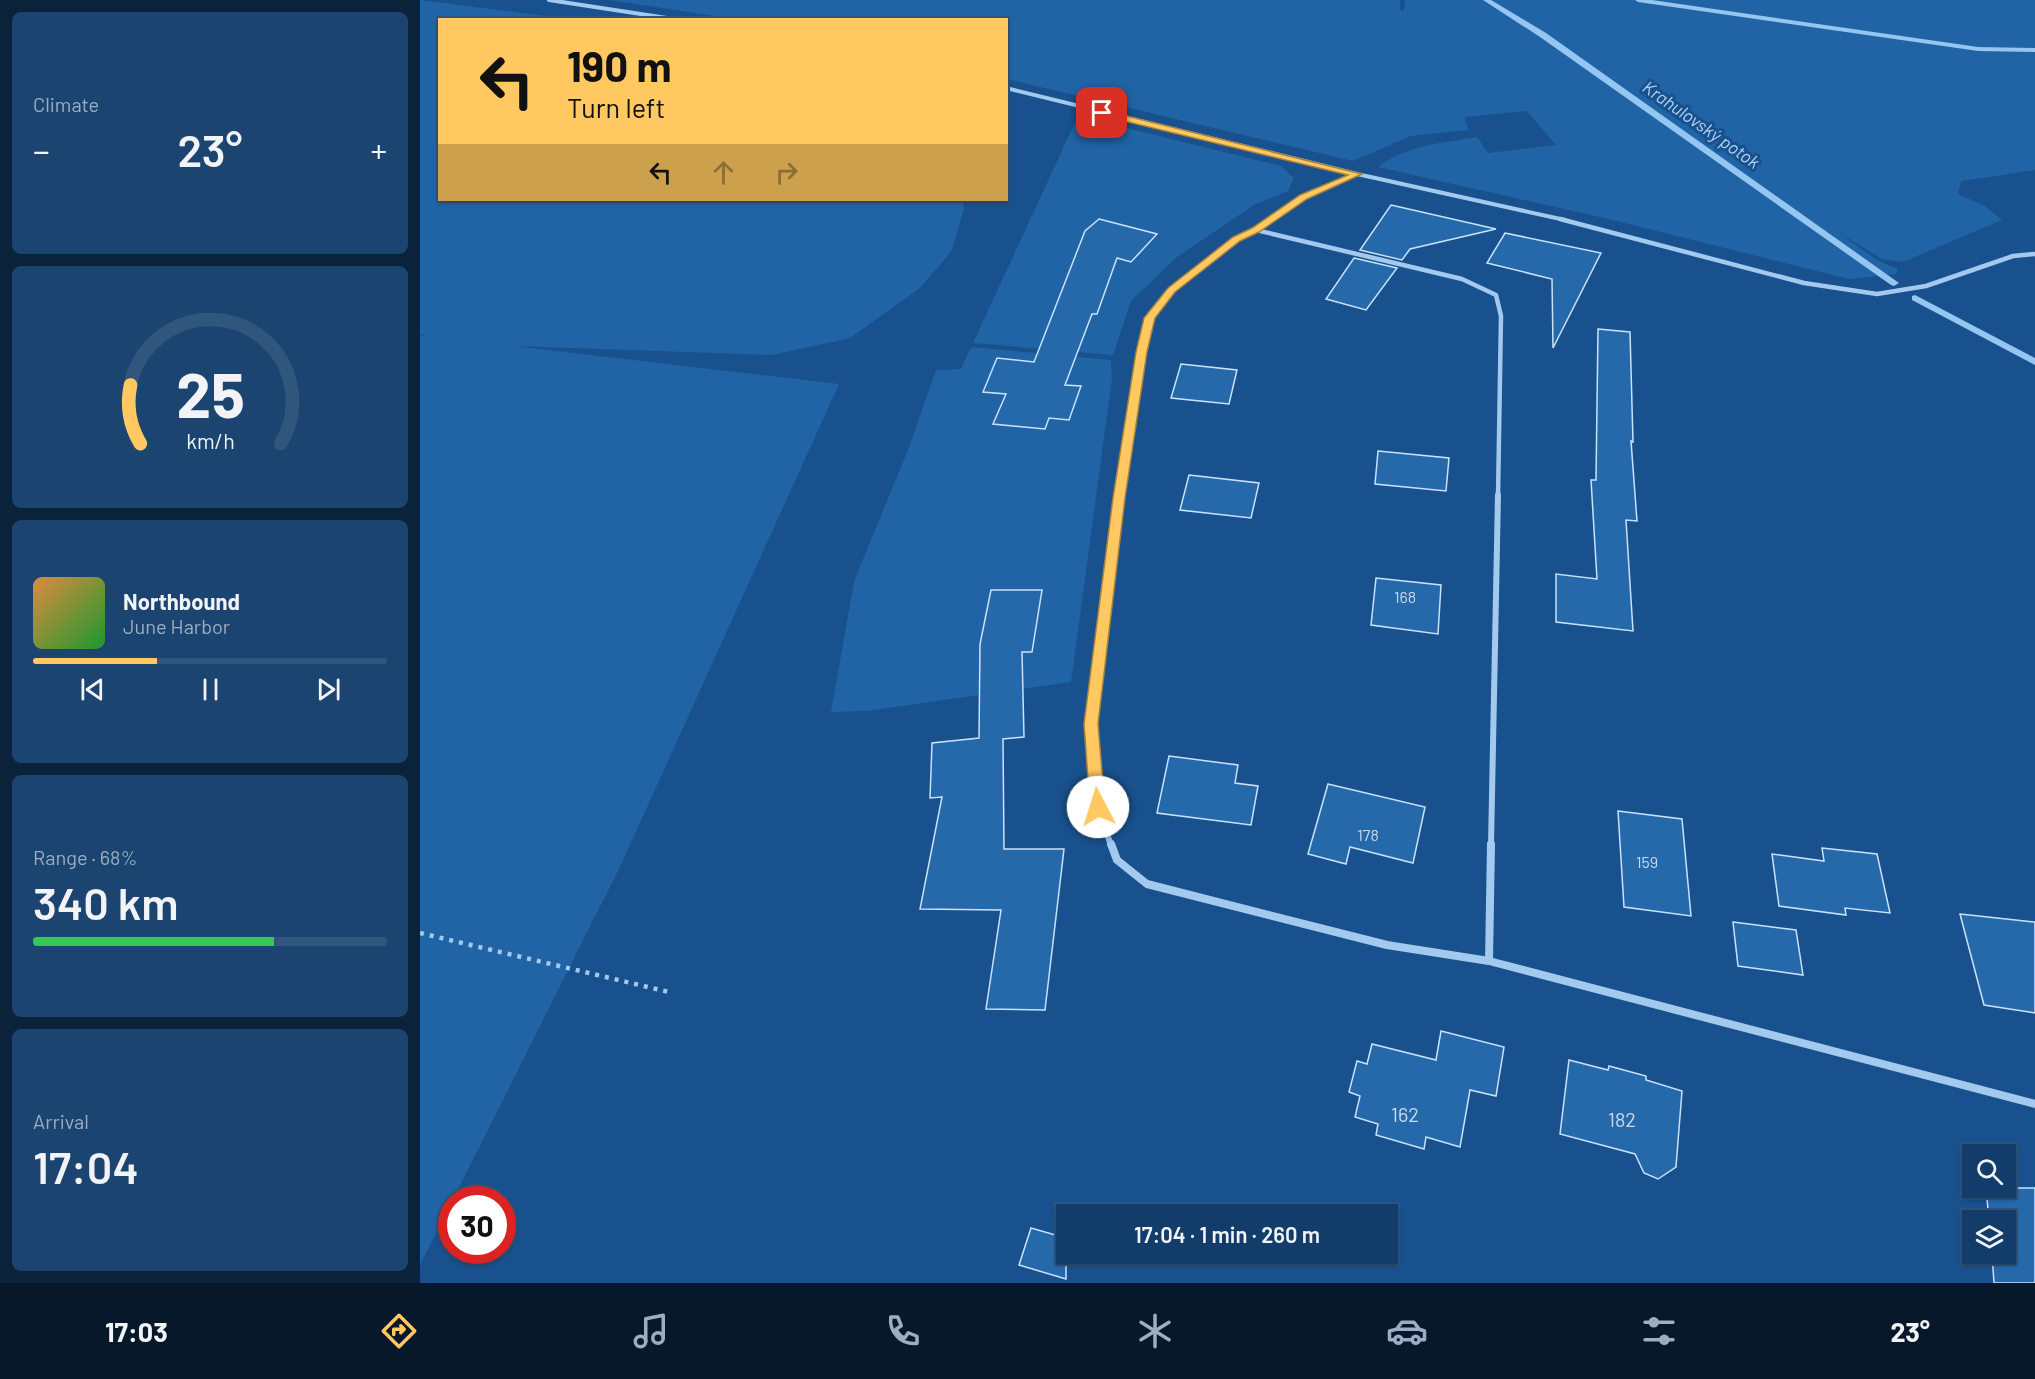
<!DOCTYPE html>
<meta charset="utf-8">
<style>
:root{--surface:#123d6a;--page:#1b4470;--text:#f1f3f6;--muted:#9caec1;--line:#31567e;--accent:#ffc860}
body{margin:0;font-family:Barlow,sans-serif;background:var(--page);color:var(--text);height:100vh;display:flex;flex-direction:column;font-size:22px;white-space:nowrap}
*{box-sizing:border-box;margin:0}
p{font-size:20px;color:var(--muted)}
.icon{flex:none;width:33px;height:33px;fill:none;stroke:currentColor;stroke-width:2;stroke-linecap:round;stroke-linejoin:round}
.map{position:relative;flex:1;overflow:hidden}
.side{display:flex;flex-direction:column;gap:12px;padding:12px;background:#0a223a;width:420px}
.side>*{flex:none}
.top-card{position:absolute;left:18px;top:18px;width:570px;height:183px;border-radius:0px;box-shadow:0 2px 4px #0004,0 0 0 2px var(--line);background:#ffc860;color:#111;overflow:hidden}
.fabs{position:absolute;left:1542px;top:1144px;display:grid;gap:12px}
.fabs a{display:grid;place-items:center;width:54px;height:54px;border-radius:0px;background:var(--surface);box-shadow:0 2px 4px #0004,0 0 0 2px var(--line);font-size:30px}
.speed{position:absolute;left:18px;top:1186px;display:flex;gap:12px;font-size:30px;font-weight:700;text-align:center}
.speed>*{display:grid;place-content:center;width:78px;height:78px;border-radius:50%;background:var(--surface);box-shadow:0 2px 4px #0004,0 0 0 2px var(--line);line-height:1}
.speed .limit{border:9px solid #d22;background:#fff;color:#111}
.pin{position:absolute;display:grid;place-items:center;width:51px;height:51px;color:#fff;margin:-26px;border-radius:12px;box-shadow:0 3px 9px #0006}
.me{position:absolute;width:66px;margin:-33px;rotate:355deg;stroke-linejoin:round;filter:drop-shadow(0 0 4px #0008)}
.turn{display:flex;align-items:center;gap:21px;height:126px;padding:0 30px;font-size:27px}
.turn .icon{width:78px;height:78px;stroke-width:2.5}
.turn b{display:block;font-size:42px;line-height:51px}
.lanes{display:flex;align-items:center;height:57px;padding:0 30px;background:#0003;justify-content:center;gap:30px;direction:ltr}
.lanes .off{opacity:.35}
.big{font-size:45px;font-weight:600;line-height:1.1}
.side .tile{flex:1;display:flex;flex-direction:column;justify-content:center;gap:9px;min-width:0;padding:0 21px;border-radius:9px;background:var(--page)}
.side .dial{align-items:center;gap:0}
.dial svg{height:156px;overflow:visible;fill:none;stroke:var(--line);stroke-width:7;stroke-linecap:round;text-anchor:middle}
.dial text{fill:var(--text);stroke:none}
.song{display:flex;align-items:center;gap:18px}
.cover{width:72px;height:72px;border-radius:9px;background:linear-gradient(135deg,hsl(30 70% 55%),hsl(130 70% 35%))}
.played{height:6px;border-radius:3px;background:linear-gradient(90deg,var(--accent) 35%,var(--line) 35%)}
.keys{display:flex;justify-content:space-around;direction:ltr}
.heat{display:flex;justify-content:space-between;align-items:center;font-size:33px;direction:ltr}
.charge{height:9px;border-radius:4px;background:linear-gradient(90deg,#34c759 68%,var(--line) 0)}
.trip{position:absolute;left:636px;top:1204px;width:342px;height:60px;border-radius:0px;background:var(--surface);box-shadow:0 2px 4px #0004,0 0 0 2px var(--line);font-weight:600;line-height:60px;text-align:center}
.dock{display:flex;height:96px;justify-content:space-around;align-items:center;background:#07182a;color:var(--muted)}
.dock .icon{width:42px;height:42px}
.dock .on{color:var(--accent)}
.dock b{font-size:27px;color:var(--text)}
main{display:flex;flex:1;min-height:0}
.map>svg:first-child{display:block}
.green{fill:#2064a6}
.lines{fill:none;stroke-linecap:round;stroke-linejoin:round}
.stream{fill:#95c5f1;fill-rule:evenodd}
.building{fill:#2669ab;stroke:#c9e2fb;stroke-width:1.5}
.path{stroke:#a3c9ef;stroke-width:4.5;stroke-dasharray:4 6;stroke-linecap:butt}
.minor-far3{stroke:#a3c9ef;stroke-width:4}
.minor-far2{stroke:#a3c9ef;stroke-width:4.5}
.minor-far1{stroke:#a3c9ef;stroke-width:6}
.minor{stroke:#a3c9ef;stroke-width:8}
.route{fill:#ffc860;stroke:#a6823e;stroke-width:1.5}
.labels{text-anchor:middle;stroke-width:6;stroke-linejoin:round;paint-order:stroke}
.number-label{font-size:16px;fill:#c9daea}
.far-water-label{font-size:18px;font-style:italic;fill:#aed3f6;stroke:#18518d}
.near-number-label{font-size:20px;fill:#c9daea}
</style>
<main>
<section class="side">
<div class="tile"><p>Climate</p>
<div class="heat"><a>−</a><b class="big">23°</b><a>+</a></div>
</div>
<div class="tile dial"><svg viewBox="0 0 100 80">
<path d="M14 69A42 42 0 1 1 86 69"/>
<path d="M14 69A42 42 0 0 1 9 39" stroke="#ffc860"/>
<text x="50" y="56" font-size="32" font-weight="700">25</text>
<text x="50" y="72" font-size="11">km/h</text>
</svg></div>
<div class="tile">
<div class="song"><i class="cover"></i><div><b>Northbound</b><p>June Harbor</p></div></div>
<div class="played"></div>
<div class="keys"><svg class="icon" aria-label="previous" viewBox="0 0 24 24"><path d="M18 5L8 12l10 7zM5 5v14"/></svg><svg class="icon" aria-label="pause" viewBox="0 0 24 24"><path d="M8 5v14M16 5v14"/></svg><svg class="icon" aria-label="next" viewBox="0 0 24 24"><path d="M6 5l10 7-10 7zM19 5v14"/></svg></div>
</div>
<div class="tile"><p>Range · 68%</p><b class="big">340 km</b><div class="charge"></div></div>
<div class="tile"><p>Arrival</p><b class="big">17:04</b></div>
</section>
<div class="map">
<svg width="1615" height="1283" viewBox="0 0 1615 1283">
<rect width="100%" height="100%" fill="#18518d"/>
<g class="green">
<polygon points="0,0 149,19 20,20 20,200 543,200 544,209 531,252 500,288 430,338 352,355 94,346 419,384 199,869 0,1265 0,336 7,336 0,335"/>
<path d="M190,0H980V10L984,11L985,0H1615V170L1541,181L1538,194L1565,206L1582,220L1483,262L1462,259L1418,232L1457,260L1478,269L1476,274L1429,279L1193,220L958,167C987,145 1022,143 1057,137L1068,153L1136,145L1107,111L1045,117L1048,130L991,136L933,161L587,79L586,20H321Z"/>
<polygon points="658,116 861,166 874,178 868,191 834,205 757,257 711,301 693,355 553,343"/>
<polygon points="551,347 691,360 692,379 651,682 446,711 411,712 434,582 441,564 488,450 516,370 541,369"/>
</g>
<g class="lines">
<g class="stream">
<polygon points="1063,0 1071,0 1126,33 1479,283 1474,286 1471,285 1120,37"/>
<polygon points="1215,0 1232,0 1558,47 1615,48 1615,52 1558,51 1218,2"/>
<polygon points="1495,295 1615,358 1615,365 1492,300 1492,296"/>
</g>
</g>
<g class="building">
<polygon points="971,205 1076,229 990,249 982,260 940,250"/>
<polygon points="679,219 737,234 711,262 697,258 677,314 672,314 645,385 661,386 649,420 629,418 625,429 573,424 586,394 563,392 577,358 614,362 665,231"/>
<polygon points="1085,233 1181,253 1133,348 1132,279 1067,263"/>
<polygon points="934,258 977,268 946,310 906,299"/>
<polygon points="1178,329 1210,332 1213,442 1211,441 1217,521 1206,520 1213,631 1136,622 1136,574 1177,579 1171,480 1176,480"/>
<polygon points="761,364 817,370 809,404 751,398"/>
<polygon points="958,451 1029,458 1026,491 955,484"/>
<polygon points="769,475 839,483 831,518 760,510"/>
<polygon points="956,578 1021,585 1018,634 951,625"/>
<polygon points="571,590 622,590 612,652 602,652 604,737 583,739 584,849 644,849 625,1010 566,1009 581,910 500,909 522,797 510,798 512,743 559,738 560,644"/>
<polygon points="749,756 818,765 815,783 838,786 831,825 737,813"/>
<polygon points="908,784 1005,807 993,863 930,847 926,864 888,854"/>
<polygon points="1198,811 1262,819 1271,916 1204,907"/>
<polygon points="1402,848 1457,854 1470,913 1425,908 1426,915 1359,906 1352,854 1404,861"/>
<polygon points="1540,914 1615,922 1615,1013 1564,1005"/>
<polygon points="1313,922 1376,930 1383,975 1318,966"/>
<polygon points="1021,1031 1084,1047 1076,1096 1050,1090 1040,1147 1006,1137 1004,1149 956,1135 958,1124 935,1117 940,1096 929,1092 937,1061 947,1064 952,1044 1016,1060"/>
<polygon points="1149,1060 1188,1070 1189,1066 1226,1076 1226,1080 1262,1091 1256,1167 1238,1179 1224,1173 1215,1154 1140,1134"/>
<polygon points="1566,1188 1615,1188 1615,1283 1574,1283 1572,1254 1586,1254 1586,1221 1569,1221"/>
<polygon points="611,1228 646,1238 646,1279 599,1265"/>
</g>
<g class="lines">
<polyline class="path" points="0,933 249,992"/>
<g class="minor-far3">
<polyline points="129,0 260,20"/>
<polyline points="586,88 937,174 1145,220"/>
<polyline points="850,220 884,197 937,174"/>
</g>
<g class="minor-far2">
<polyline points="1140,219 1384,283 1457,294 1506,286 1593,256 1615,254"/>
<polyline points="836,230 1042,279 1076,295 1081,316 1078,497"/>
<polyline points="699,497 721,352 729,318 751,290 817,239 852,219"/>
</g>
<g class="minor-far1">
<polyline points="691,845 677,807 671,724 699,495"/>
<polyline points="1071,845 1078,495"/>
</g>
<g class="minor">
<polyline points="691,844 697,860 727,884 967,945 1069,961 1615,1104"/>
<polyline points="1069,961 1071,844"/>
</g>
</g>
<polygon class="route" points="682,110 942,174 887,199 839,232 820,241 755,292 735,318 727,352 705,498 678,724 685,807 678,814 670,807 664,724 693,498 716,352 724,318 748,288 813,237 832,228 880,195 928,175 679,115 679,111"/>
<g class="labels">
<g class="number-label">
<text x="985" y="603">168</text>
<text x="948" y="841">178</text>
<text x="1227" y="868">159</text>
</g>
<g class="far-water-label">
<text transform="translate(1281 125) rotate(35)" y="6">Krahulovský potok</text>
</g>
<g class="near-number-label">
<text x="985" y="1122">162</text>
<text x="1202" y="1127">182</text>
</g>
</g>
</svg>
<div class="fabs">
<a><svg class="icon" aria-label="search" viewBox="0 0 24 24"><circle cx="10" cy="10" r="6"/><path d="M15 15l6 6"/></svg></a>
<a><svg class="icon" aria-label="layers" viewBox="0 0 24 24"><path d="M12 4l9 5-9 5-9-5zM3 14l9 5 9-5"/></svg></a>
</div>
<div class="speed"><div class="limit">30</div></div>
<div class="pin" style="left:682px;top:113px;background:#d93025"><svg class="icon" aria-label="arrive" viewBox="0 0 24 24"><path d="M6 21V4h12l-3 4 3 4H6"/></svg></div>
<svg class="me" style="left:678px;top:807px" viewBox="-20 -20 40 40"><circle r="19" fill="#fff"/><path d="M0-13L10 11 0 6-10 11z" fill="#ffc860"/></svg>
<div class="trip">17:04 · 1 min · 260 m</div>
<div class="top-card">
<div class="turn"><svg class="icon" aria-label="left" viewBox="0 0 24 24"><path d="M17 20v-9H6M10 6l-5 5 5 5"/></svg><div><b>190 m</b>Turn left</div></div>
<div class="lanes"><svg class="icon" aria-label="left" viewBox="0 0 24 24"><path d="M17 20v-9H6M10 6l-5 5 5 5"/></svg><svg class="icon off" aria-label="ahead" viewBox="0 0 24 24"><path d="M12 20V5M6 11l6-6 6 6"/></svg><svg class="icon off" aria-label="right" viewBox="0 0 24 24"><path d="M7 20v-9h11M14 6l5 5-5 5"/></svg></div>
</div>
</div>
</main>
<nav class="dock">
<b>17:03</b>
<svg class="icon on" aria-label="directions" viewBox="0 0 24 24"><path d="M12 3l9 9-9 9-9-9zM9 14v-3h6M13 9l2 2-2 2"/></svg>
<svg class="icon" aria-label="music" viewBox="0 0 24 24"><path d="M9 18V5l10-2v13"/><circle cx="6" cy="18" r="3"/><circle cx="16" cy="16" r="3"/></svg>
<svg class="icon" aria-label="phone" viewBox="0 0 24 24"><path d="M5 4h4l2 5-3 2q2 4 5 5l2-3 5 2v4C11 20 4 13 5 4z"/></svg>
<svg class="icon" aria-label="climate" viewBox="0 0 24 24"><path d="M12 3v18M4 7l16 10M4 17L20 7"/></svg>
<svg class="icon" aria-label="car" viewBox="0 0 24 24"><path d="M5 17H2v-5l4-1 3-4h7l3 4 3 1v5h-3M9 17h6M6 11h13"/><circle cx="7" cy="17" r="2"/><circle cx="17" cy="17" r="2"/></svg>
<svg class="icon" aria-label="filters" viewBox="0 0 24 24"><path d="M4 7h16M4 17h16"/><circle cx="9" cy="7" r="2"/><circle cx="15" cy="17" r="2"/></svg>
<b>23°</b>
</nav>
